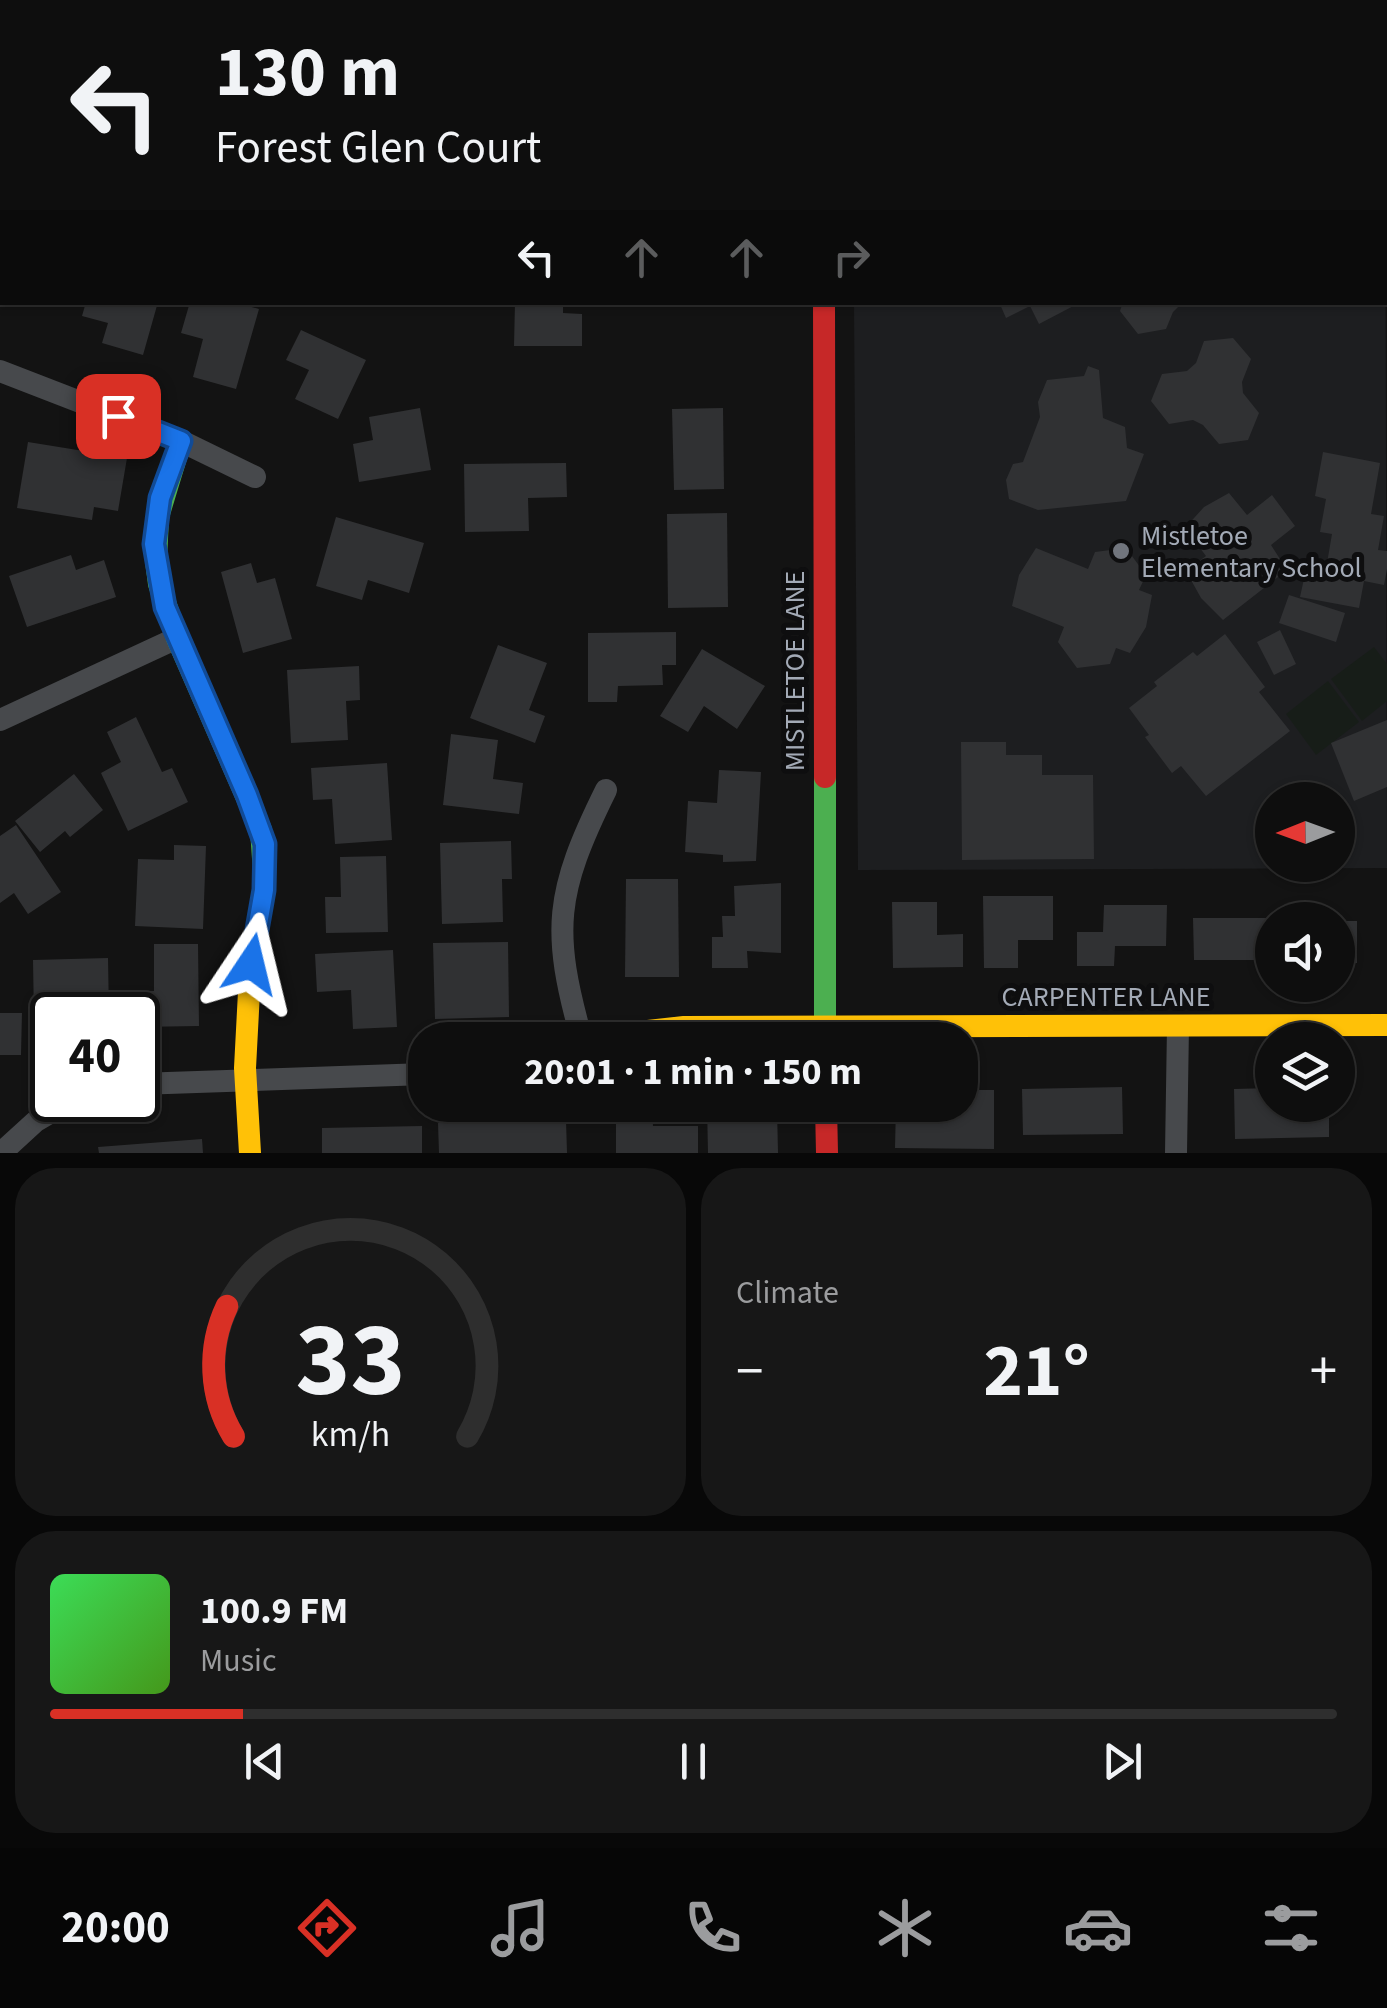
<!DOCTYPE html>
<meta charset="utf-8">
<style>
:root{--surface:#0e0e0e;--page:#171717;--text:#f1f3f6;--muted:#9b9c9e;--line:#2e2e2e;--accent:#d93025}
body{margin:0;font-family:"Source Sans 3",sans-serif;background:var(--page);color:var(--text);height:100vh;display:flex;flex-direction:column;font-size:38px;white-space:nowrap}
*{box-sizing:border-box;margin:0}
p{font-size:32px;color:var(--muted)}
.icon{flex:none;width:55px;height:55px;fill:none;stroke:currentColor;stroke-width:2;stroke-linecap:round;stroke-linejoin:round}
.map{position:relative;height:1153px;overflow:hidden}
.panel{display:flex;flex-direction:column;gap:15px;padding:15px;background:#080808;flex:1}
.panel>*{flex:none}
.banner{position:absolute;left:0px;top:0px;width:1388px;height:305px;box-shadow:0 2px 8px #0004,0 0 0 2px var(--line);background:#0e0e0e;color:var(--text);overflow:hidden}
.needle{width:65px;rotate:269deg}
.buttons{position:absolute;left:1255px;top:782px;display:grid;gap:20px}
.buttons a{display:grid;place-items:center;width:100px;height:100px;border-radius:50%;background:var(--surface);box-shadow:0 2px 8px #0004,0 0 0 2px var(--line);font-size:50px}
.speed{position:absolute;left:30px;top:992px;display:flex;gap:20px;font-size:50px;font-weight:700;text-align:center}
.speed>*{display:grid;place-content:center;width:130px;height:130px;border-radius:50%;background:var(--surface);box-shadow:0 2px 8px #0004,0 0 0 2px var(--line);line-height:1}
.speed .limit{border:5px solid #111;border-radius:15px;background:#fff;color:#111}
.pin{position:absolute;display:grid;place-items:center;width:85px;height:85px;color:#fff;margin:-42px;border-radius:20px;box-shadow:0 5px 15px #0006}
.me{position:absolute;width:110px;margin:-55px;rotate:10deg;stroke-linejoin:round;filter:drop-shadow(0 0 8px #0008)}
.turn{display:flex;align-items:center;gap:35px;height:210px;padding:0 50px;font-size:45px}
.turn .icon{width:130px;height:130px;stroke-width:2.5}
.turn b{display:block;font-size:70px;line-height:85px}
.lanes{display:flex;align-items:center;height:95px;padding:0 50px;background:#0003;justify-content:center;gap:50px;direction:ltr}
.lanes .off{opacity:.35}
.big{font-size:75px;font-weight:700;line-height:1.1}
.panel .card{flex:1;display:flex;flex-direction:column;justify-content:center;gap:15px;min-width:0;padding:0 35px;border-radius:40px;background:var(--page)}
.panel .dial{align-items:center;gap:0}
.dial svg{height:260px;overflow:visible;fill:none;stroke:var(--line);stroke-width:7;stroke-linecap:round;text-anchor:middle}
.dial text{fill:var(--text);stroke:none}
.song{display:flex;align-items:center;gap:30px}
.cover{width:120px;height:120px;border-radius:15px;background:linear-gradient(135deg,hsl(130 70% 55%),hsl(100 70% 35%))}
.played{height:10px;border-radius:5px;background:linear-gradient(90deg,var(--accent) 15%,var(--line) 15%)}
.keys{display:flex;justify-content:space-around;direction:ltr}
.heat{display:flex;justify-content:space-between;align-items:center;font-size:55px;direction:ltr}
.panel .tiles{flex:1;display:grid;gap:15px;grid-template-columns:1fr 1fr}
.card:last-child{grid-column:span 2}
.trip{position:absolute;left:408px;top:1022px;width:570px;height:100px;border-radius:40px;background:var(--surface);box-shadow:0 2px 8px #0004,0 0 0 2px var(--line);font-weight:700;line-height:100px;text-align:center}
.tabs{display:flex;height:160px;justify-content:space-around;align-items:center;background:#060606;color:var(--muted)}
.tabs .icon{width:70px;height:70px}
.tabs .selected{color:var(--accent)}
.tabs b{font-size:45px;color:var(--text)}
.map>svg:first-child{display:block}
.built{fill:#1d1e20;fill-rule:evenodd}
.green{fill:#171d18}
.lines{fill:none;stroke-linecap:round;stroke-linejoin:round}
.stream{stroke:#262f36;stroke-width:9}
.building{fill:#303133}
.street{stroke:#47494c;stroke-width:22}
.fast{stroke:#4caf50;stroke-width:22}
.slow{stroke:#ffc107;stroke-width:22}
.jam{stroke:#c62828;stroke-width:22}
.route-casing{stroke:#114b97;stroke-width:25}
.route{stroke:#1a73e8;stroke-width:18}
.poi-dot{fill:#71757d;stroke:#0e0e0f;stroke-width:4}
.labels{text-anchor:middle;stroke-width:10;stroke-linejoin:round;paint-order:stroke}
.poi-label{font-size:28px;fill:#a3aab6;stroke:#0e0e0f;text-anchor:start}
.street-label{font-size:28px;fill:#a3aab6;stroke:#0e0e0f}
</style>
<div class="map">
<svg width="1387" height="1153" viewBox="0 0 1387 1153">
<rect width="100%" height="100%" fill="#131313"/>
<path class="built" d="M1385,67L1387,868L858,870L854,303L1385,302ZM1272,800H1338V865H1272Z"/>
<g class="green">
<polygon points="1374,647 1387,664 1387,701 1362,721 1331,679"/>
<polygon points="1328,681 1359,722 1316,755 1286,714"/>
</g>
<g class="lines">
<g class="stream">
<polyline points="1385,34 1387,34"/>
<polyline points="0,164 2,165"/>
</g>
</g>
<g class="building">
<polygon points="86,302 158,302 143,355 102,343 108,323 82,316"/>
<polygon points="190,302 234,302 259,309 236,389 193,377 203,339 181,333"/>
<polygon points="515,302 563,302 563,313 582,314 582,346 514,346"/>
<polygon points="999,302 1081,302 1039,324 1030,306 1006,318"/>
<polygon points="1123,302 1183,302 1173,312 1166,329 1138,334 1120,311"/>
<polygon points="301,330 366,360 338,419 295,399 309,370 286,360"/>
<polygon points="1233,338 1251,359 1242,382 1243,393 1259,413 1248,440 1219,444 1203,425 1193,420 1169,424 1151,401 1162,374 1187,371 1196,363 1204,341"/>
<polygon points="1088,366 1099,370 1103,418 1125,427 1127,448 1144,454 1126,501 1038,510 1009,499 1006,480 1013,464 1023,462 1040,417 1038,402 1047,380 1084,376"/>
<polygon points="420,408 431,470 359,482 353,444 373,440 369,417"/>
<polygon points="723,408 724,489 674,490 672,409"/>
<polygon points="28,442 127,458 118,511 94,507 92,520 17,508"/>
<polygon points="1323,452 1380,463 1371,514 1384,516 1378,550 1387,551 1387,569 1384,585 1364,581 1359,608 1300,597 1307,565 1326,569 1332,534 1320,532 1326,499 1315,496"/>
<polygon points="566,463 567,497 528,498 529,531 465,532 464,464"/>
<polygon points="1229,493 1247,515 1272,495 1295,526 1271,545 1287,570 1223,620 1201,598 1186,571 1206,556 1185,528 1204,507"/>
<polygon points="727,513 728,607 668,608 667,514"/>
<polygon points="336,517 424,543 409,593 368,580 362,600 316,586"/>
<polygon points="1036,548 1088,569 1095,552 1126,548 1146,575 1139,590 1152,595 1146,627 1130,653 1116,648 1110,664 1077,668 1058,642 1064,627 1012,606 1019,575"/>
<polygon points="71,555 76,570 104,560 116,597 27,627 9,576"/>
<polygon points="251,563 257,583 275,578 292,639 243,653 221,572"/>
<polygon points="1289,595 1345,613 1336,642 1279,623"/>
<polygon points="1280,630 1296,664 1274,675 1257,642"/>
<polygon points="676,632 676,665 662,665 663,685 618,686 617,702 588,702 588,633"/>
<polygon points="1225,634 1265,687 1259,692 1290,731 1206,796 1181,766 1172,773 1145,737 1149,735 1129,708 1157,686 1154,682 1193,652 1197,656"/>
<polygon points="498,645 547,663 529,710 545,716 535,743 470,718"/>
<polygon points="702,649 765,686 737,729 704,706 688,732 660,716"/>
<polygon points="359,666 360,700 346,701 348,740 291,743 287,670"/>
<polygon points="136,717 162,772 172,768 188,802 128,831 101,773 121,762 107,732"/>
<polygon points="1387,720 1387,787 1354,801 1331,743"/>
<polygon points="451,734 498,740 493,779 523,783 519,814 443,805"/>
<polygon points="961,742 1006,742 1006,755 1042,755 1042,775 1093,775 1094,859 962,860"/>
<polygon points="387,763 392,840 335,844 332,799 313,800 311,768"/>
<polygon points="719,770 761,772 756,861 723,862 723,855 685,852 688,801 717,803"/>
<polygon points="74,774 103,810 70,837 65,831 40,852 15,821"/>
<polygon points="16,825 61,892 28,914 14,893 0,903 0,836"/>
<polygon points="511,841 512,879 502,879 503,922 442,924 440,843"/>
<polygon points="174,845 206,846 203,929 135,926 138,859 174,860"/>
<polygon points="386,856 388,932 326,933 325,897 341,897 340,857"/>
<polygon points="626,879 678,879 679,977 625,977"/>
<polygon points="781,883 781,953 747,951 748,968 712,968 712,937 723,937 722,916 735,916 734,886"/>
<polygon points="983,896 1053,896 1053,940 1018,940 1018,968 984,968"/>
<polygon points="892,902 937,902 937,935 963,934 963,967 893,968"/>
<polygon points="1104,905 1167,905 1166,946 1115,946 1114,966 1077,966 1077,932 1103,932"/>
<polygon points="1193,918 1271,918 1271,960 1194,960"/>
<rect x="1338" y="921" width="19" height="42"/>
<polygon points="508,942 509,1017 435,1019 433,943"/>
<polygon points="154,944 198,944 199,1026 138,1027 138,1015 124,1015 123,992 154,991"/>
<polygon points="393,950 397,1027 353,1029 351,990 317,992 315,954"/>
<polygon points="108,958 109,1015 77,1015 77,1000 57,1000 57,1015 34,1018 33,960"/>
<polygon points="0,1013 22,1013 21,1055 0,1055"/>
<polygon points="1122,1087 1123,1134 1023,1135 1022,1089"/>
<polygon points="1272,1088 1272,1105 1329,1105 1329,1137 1235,1139 1234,1089"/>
<polygon points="960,1090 994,1090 994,1149 895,1148 896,1105 960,1105"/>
<polygon points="616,1105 652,1105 653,1126 698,1126 698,1153 616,1153"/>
<polygon points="707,1105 777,1108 778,1153 708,1153"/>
<polygon points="566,1120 567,1153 439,1153 438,1123"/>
<polygon points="422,1126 422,1153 322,1153 322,1128"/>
<polygon points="202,1139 203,1153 99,1153 98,1147"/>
</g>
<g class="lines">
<g class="street">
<polyline points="0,371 181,441 255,477"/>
<polyline points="0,720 177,638"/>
<path d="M582,1040C551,930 555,893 606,790"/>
<polyline points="138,1084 425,1074"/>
<polyline points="1,1153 36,1121 72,1100"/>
<polyline points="1176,1153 1178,1026"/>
</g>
<g class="fast">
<polyline points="181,441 158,517 156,561 159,584 177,638 261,830 265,887 250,973"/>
<polyline points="825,777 825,1040"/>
</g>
<g class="slow">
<polyline points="614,1040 639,1032 684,1027 1387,1025"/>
<polyline points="250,1153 245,1068 250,973"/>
</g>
<g class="jam">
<polyline points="821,0 821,2"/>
<polyline points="824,302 825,777"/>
<polyline points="826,1105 827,1153"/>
</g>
</g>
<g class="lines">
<defs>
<polyline id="route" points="118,416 181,441 160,498 154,544 165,607 247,795 265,844 264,890 251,964"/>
</defs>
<use href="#route" class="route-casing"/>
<use href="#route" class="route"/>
</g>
<circle class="poi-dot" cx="1121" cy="551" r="10"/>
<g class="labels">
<g class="poi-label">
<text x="1141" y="545">Mistletoe<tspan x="1141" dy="32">Elementary School</tspan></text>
</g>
<g class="street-label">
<text transform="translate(794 671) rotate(-90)" y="10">MISTLETOE LANE</text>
<text x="1106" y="1006">CARPENTER LANE</text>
</g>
</g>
</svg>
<div class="buttons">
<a><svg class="needle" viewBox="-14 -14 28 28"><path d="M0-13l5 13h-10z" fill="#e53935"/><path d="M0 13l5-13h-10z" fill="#9b9c9e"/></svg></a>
<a><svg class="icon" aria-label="sound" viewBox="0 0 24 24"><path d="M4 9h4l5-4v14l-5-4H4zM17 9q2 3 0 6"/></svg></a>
<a><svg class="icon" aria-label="layers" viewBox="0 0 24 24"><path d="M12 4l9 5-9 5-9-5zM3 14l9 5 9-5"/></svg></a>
</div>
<div class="speed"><div class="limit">40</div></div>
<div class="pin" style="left:118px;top:416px;background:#d93025"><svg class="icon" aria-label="arrive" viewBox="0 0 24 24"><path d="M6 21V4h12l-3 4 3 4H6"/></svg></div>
<svg class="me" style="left:251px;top:964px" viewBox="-20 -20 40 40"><path d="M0-17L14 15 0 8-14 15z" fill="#1a73e8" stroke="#fff" stroke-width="4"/></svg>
<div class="trip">20:01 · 1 min · 150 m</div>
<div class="banner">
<div class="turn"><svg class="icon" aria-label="left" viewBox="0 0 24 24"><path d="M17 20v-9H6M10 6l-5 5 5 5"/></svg><div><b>130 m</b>Forest Glen Court</div></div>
<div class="lanes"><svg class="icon" aria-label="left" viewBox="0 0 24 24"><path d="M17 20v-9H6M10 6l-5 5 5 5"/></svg><svg class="icon off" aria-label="ahead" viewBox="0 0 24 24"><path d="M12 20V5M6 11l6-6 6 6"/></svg><svg class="icon off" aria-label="ahead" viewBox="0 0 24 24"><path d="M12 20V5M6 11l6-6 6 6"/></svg><svg class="icon off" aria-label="right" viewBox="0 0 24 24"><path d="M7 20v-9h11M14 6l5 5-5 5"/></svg></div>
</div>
</div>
<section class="panel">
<div class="tiles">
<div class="card dial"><svg viewBox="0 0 100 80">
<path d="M14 69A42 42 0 1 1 86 69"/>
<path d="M14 69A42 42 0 0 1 12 29" stroke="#d93025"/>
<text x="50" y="56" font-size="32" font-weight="700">33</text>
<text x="50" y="72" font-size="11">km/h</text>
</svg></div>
<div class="card"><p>Climate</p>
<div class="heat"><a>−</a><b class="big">21°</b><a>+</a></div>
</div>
<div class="card">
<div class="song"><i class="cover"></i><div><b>100.9 FM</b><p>Music</p></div></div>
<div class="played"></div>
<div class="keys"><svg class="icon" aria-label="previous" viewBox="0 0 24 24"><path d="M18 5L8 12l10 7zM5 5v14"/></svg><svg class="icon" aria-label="pause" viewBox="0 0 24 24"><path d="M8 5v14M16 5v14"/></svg><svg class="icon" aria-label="next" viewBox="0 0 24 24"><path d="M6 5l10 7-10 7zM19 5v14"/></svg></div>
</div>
</div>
</section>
<nav class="tabs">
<b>20:00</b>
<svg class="icon selected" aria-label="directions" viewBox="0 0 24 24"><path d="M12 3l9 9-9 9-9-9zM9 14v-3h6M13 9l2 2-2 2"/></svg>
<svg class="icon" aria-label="music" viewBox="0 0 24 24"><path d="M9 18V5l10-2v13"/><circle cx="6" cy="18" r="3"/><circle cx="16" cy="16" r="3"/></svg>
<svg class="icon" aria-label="phone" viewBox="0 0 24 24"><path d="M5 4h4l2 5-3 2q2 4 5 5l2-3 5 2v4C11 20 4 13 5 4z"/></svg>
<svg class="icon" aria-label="climate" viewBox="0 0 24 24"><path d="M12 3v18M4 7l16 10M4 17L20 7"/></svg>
<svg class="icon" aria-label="car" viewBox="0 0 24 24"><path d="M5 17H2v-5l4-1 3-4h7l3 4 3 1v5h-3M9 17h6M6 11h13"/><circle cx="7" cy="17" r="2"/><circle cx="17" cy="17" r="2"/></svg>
<svg class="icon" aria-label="filters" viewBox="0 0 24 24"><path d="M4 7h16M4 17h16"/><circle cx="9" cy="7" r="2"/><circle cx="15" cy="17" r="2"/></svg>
</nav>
